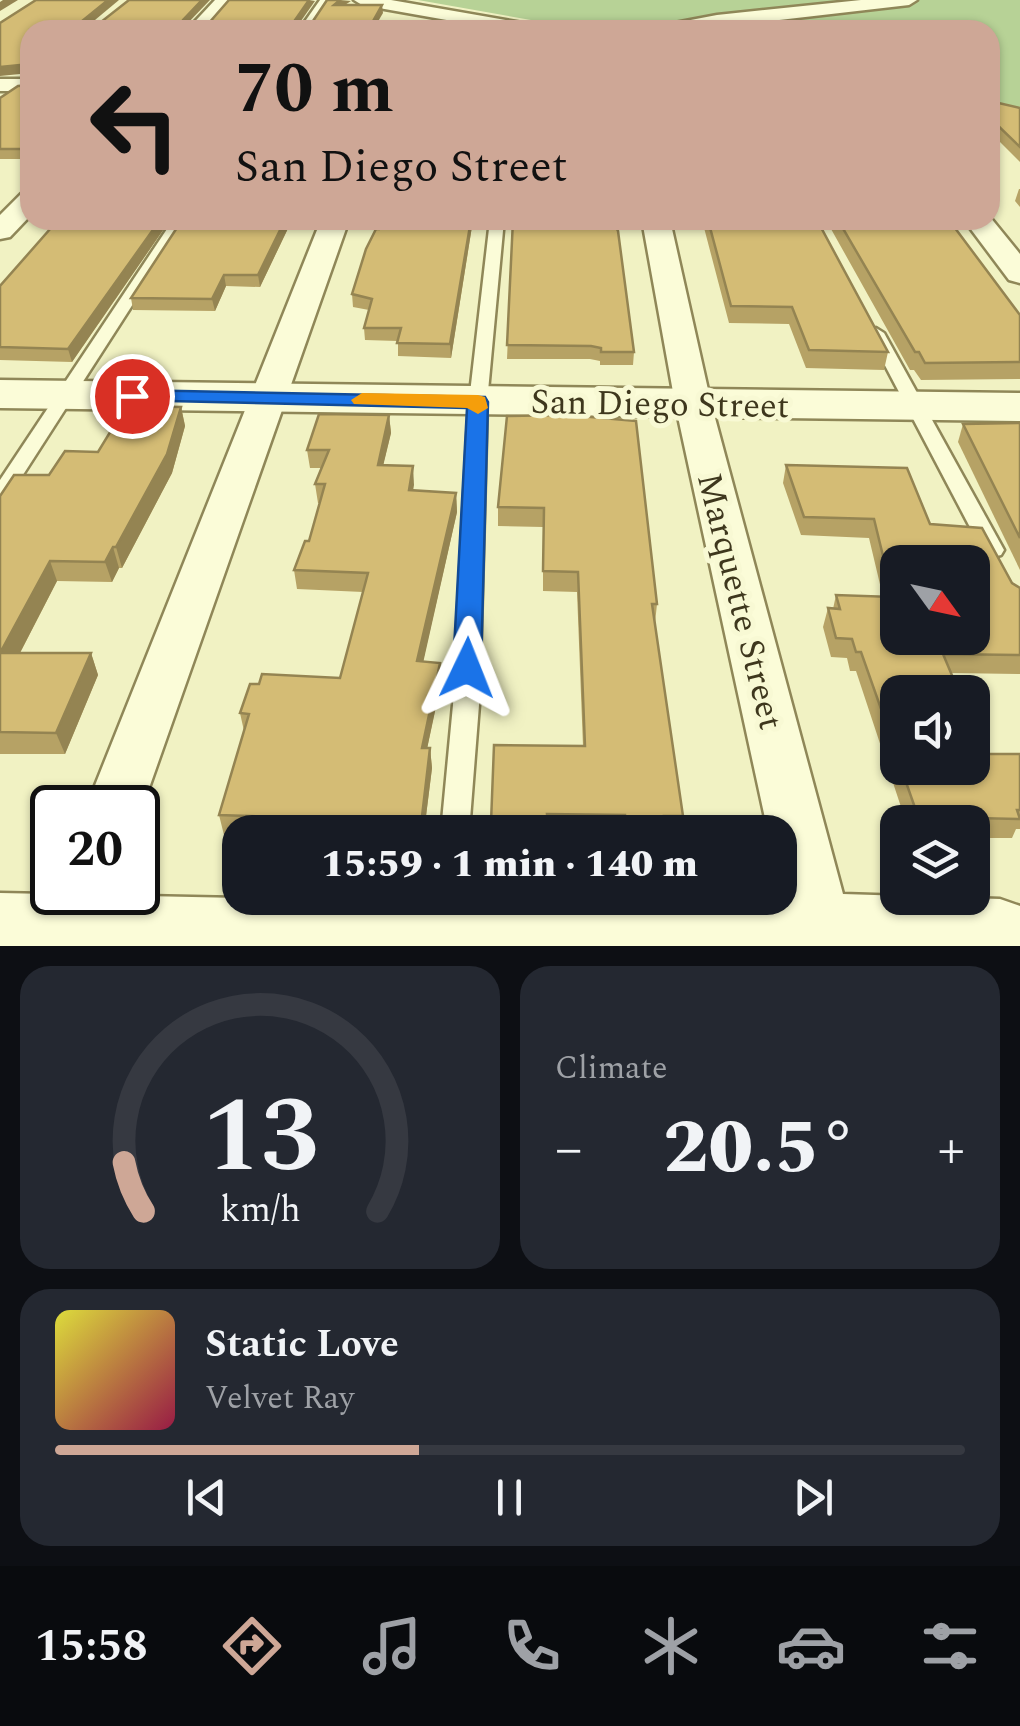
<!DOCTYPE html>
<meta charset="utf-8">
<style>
:root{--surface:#171b24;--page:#242831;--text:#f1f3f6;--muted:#9ea1a6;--line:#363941;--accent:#cea796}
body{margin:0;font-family:Spectral,serif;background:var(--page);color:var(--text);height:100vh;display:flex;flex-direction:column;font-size:38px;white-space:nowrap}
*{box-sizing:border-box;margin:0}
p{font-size:32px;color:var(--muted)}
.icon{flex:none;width:55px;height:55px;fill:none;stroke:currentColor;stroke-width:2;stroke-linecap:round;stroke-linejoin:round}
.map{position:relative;height:946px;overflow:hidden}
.side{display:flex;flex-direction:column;gap:20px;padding:20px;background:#0d0f14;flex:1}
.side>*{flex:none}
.hud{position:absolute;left:20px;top:20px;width:980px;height:210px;border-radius:30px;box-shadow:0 2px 8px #0004;background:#cea796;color:#111;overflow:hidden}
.needle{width:65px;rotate:123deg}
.controls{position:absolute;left:880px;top:545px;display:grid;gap:20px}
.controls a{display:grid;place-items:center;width:110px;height:110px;border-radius:20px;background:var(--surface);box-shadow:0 2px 8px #0004;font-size:50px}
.speed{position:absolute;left:30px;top:785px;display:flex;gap:20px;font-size:50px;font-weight:700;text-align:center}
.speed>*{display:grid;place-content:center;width:130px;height:130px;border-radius:50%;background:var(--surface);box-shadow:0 2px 8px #0004;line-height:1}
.speed .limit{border:5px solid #111;border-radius:15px;background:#fff;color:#111}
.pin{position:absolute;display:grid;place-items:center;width:85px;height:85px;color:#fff;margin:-42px;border:5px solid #fff;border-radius:50%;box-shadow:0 2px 10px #0007}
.me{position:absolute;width:110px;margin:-55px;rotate:2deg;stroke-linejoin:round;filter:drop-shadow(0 0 8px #0008)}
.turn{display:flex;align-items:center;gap:35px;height:210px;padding:0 50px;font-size:45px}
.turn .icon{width:130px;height:130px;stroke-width:2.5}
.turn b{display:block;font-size:70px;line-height:85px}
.big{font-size:75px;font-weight:800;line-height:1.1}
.side .widget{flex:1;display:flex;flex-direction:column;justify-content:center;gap:15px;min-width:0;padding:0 35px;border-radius:30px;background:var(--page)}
.side .dial{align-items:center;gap:0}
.dial svg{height:260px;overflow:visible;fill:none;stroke:var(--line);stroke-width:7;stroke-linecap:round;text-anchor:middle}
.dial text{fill:var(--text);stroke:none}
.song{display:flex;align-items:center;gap:30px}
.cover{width:120px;height:120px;border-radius:15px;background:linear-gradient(135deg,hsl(60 70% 55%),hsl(340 70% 35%))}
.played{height:10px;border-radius:5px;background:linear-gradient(90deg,var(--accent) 40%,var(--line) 40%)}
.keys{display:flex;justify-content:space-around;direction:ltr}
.heat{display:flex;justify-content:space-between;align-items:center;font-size:55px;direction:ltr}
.side .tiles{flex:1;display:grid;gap:20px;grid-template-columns:1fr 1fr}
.widget:last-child{grid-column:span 2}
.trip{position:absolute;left:222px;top:815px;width:575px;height:100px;border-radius:30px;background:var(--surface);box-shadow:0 2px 8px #0004;font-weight:800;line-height:100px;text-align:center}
.menu{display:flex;height:160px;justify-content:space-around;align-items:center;background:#090b0e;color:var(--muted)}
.menu .icon{width:70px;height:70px}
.menu .active{color:var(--accent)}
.menu b{font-size:45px;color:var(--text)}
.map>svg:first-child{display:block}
.green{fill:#b7d296}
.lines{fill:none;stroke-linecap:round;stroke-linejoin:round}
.service-casing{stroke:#8f8758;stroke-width:5}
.minor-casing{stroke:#8f8758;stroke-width:5}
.tertiary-casing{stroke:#8f8758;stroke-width:5}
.service{fill:#fbfcd8;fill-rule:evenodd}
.minor{fill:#fbfcd8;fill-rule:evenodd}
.tertiary{fill:#fbfcd8;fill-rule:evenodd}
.wall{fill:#b6a265}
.shaded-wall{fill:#948452}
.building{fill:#d4bc75;stroke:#948452;stroke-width:2.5;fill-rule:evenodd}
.route{fill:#1a73e8;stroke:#114b97;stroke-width:2.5}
.slow{fill:#f59e0b}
.labels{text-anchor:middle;stroke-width:10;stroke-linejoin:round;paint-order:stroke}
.street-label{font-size:35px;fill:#3e371d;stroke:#f8f9d4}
</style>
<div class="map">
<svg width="1020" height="946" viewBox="0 0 1020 946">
<rect width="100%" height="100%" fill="#f1f2c3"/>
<polygon class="green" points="418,0 1020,0 1020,117 990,112 990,30 588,30"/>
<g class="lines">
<defs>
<g id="service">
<polygon points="320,0 328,0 309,30 299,30"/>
<polygon points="173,220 187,220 10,495 0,501 0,480"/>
<polygon points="490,220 504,220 487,402 479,705 469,832 441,832 453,705 469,402"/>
<polygon points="876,328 884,333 1004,550 1001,555 993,557 982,550 868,333"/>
</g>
<g id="minor">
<polygon points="215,0 232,0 206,30 187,30"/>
<polygon points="354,0 391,0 534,25 543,30 503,30 362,5"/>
<polygon points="861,0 917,0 909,5 693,30 656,30 659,26 717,15"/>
<rect x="0" y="79" width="30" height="12"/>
<polygon points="30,192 30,216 10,237 0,239 0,215 21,194"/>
<polygon points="990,217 1020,254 1020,283 1009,280 964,220"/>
<polygon points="321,220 349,220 142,808 138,818 138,808 86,808"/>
<polygon points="642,220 670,220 711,403 843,894 1000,899 1020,906 1020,946 0,946 0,893 240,898 780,898 780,832 768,832 675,403"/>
</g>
<polygon id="tertiary" points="0,380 1020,393 1020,421 0,408"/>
</defs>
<use href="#service" class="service-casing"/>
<use href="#minor" class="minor-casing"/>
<use href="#tertiary" class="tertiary-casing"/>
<use href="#service" class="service"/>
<use href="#minor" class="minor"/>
<use href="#tertiary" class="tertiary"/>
</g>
<g class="wall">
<polygon points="30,85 30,158 28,159 0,159 0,98"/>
<polygon points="990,101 1020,108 1020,162 990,132"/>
<polygon points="1019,189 1020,189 1020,207 1015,201"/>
<polygon points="58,220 170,220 72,362 0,360 0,286"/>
<polygon points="292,220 260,287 226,286 215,311 133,310 131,298"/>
<polygon points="382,220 473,220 451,358 398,356 398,341 365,340 364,328 369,310 353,307 352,294"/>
<polygon points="513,220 634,352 633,365 600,365 600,361 590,359 507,359"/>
<polygon points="702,220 817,220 888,352 884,370 806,368 789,324 729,323"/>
<polygon points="826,220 949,220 1020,315 1020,379 921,380 914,370 910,370"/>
<polygon points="181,407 185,426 172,473 122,568 119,568 112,582 57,581 20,653 91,653 98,675 65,754 0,754 0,496 49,475 98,452"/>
<polygon points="389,415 391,433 383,465 413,466 413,491 456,493 457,512 423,661 441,683 427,748 430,748 432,768 424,832 240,832 240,835 224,835 219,815 244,731 240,713 259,684 340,678 363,592 297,589 294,570 309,541 320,503 318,503 315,484 322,468 310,468 307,450"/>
<polygon points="507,416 657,604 655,623 683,816 681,832 491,832 491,823 583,746 577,592 543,591 543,527 498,526 498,507"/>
<polygon points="1020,423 1020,570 958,442 963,424"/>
<polygon points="786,465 930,524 1020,588 1020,674 951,673 898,692 898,768 972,768 983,754 1020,754 1020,829 1016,829 1012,838 973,838 972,839 972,822 906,822 856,671 850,671 847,658 831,657 823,627 828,608 833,609 836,595 883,597 869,538 801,535 783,483"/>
</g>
<g class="shaded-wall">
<polygon points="3,0 18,0 0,11 0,2"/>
<polygon points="108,0 119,0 83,30 81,22"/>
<polygon points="202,0 210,0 184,27 183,20"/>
<polygon points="309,0 315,1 296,28 295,20"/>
<polygon points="340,0 351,1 334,12 334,5"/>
<polygon points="382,5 383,13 373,30 368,30"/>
<polygon points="30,64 30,73 0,76 0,67"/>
<polygon points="30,145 30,158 28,159 26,149"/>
<polygon points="160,220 170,220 72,362 68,349"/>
<polygon points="285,220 292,220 260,287 258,275"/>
<polygon points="471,220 473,220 451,358 450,344"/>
<polygon points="224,275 226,286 215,311 212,299"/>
<polygon points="181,407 185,426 172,473 122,568 116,547"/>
<polygon points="389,415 391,433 379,483 378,465"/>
<polygon points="413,466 414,485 410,509 409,490"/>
<polygon points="456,493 457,512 419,681 417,661"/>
<polygon points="113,547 119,568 112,582 105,562"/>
<polygon points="50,561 57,581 9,674 0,653"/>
<polygon points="91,653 98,675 65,754 56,733"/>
<polygon points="440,663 441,683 423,768 422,748"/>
<polygon points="430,748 432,768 424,832 422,832 421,825"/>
</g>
<g class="building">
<polygon points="36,0 108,0 81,22 96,26 129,0 202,0 183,20 183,25 208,24 229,0 309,0 295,20 298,26 311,24 327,0 340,0 334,5 382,5 368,30 30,30 30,64 0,67 0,23"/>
<polygon points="439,26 504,27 542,30 437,30"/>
<polygon points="30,85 30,145 26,149 0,149 0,98 18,86"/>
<polygon points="990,101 1020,108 1020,147 990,118"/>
<polygon points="58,220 160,220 68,349 0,347 0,286"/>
<polygon points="182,220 285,220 258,275 224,275 212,299 131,298"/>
<polygon points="382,220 471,220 450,344 397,343 401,328 364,328 372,299 352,294 366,249 376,229 379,229"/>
<polygon points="513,220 613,220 614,224 618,231 634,352 601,352 601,348 591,346 507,345"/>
<polygon points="708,220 817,220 888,352 809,350 792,307 731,306"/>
<polygon points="838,220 949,220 1020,315 1020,362 925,363 919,352 915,352"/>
<polygon points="126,406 181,407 167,454 116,547 113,547 105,562 50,561 0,653 91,653 56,733 0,732 0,496 14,475 49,475 65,451 98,452"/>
<polygon points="319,414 389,415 378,465 413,466 409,490 456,493 417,661 440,663 422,748 430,748 421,825 303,821 304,818 219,815 249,714 240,713 250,684 259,684 262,674 340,678 368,573 294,570 305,541 309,541 325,484 315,484 329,450 307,450"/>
<polygon points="568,415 636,421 657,604 652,604 683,816 664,816 666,832 626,832 625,815 547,814 548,824 491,823 494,745 585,746 578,572 543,571 544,508 498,507 507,416"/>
<polygon points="1020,423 1020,538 963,424"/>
<path d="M786,465L907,468L930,524L982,528L1012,583L1020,588V655L943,654L959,692H898V757L861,652H856L852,639L836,638L828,608L840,609L836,595L893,597L874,519L804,517ZM898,562H972V638H898Z"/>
<polygon points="972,727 983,754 1020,754 1020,810 1017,810 1020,819 977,818 979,825 972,825 972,822 920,822 901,768 972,768"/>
</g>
<polygon class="route" points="132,390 485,397 488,402 481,668 477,675 467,678 457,675 453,668 467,408 125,400 122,396"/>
<polygon class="slow" points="362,393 478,395 485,397 488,408 478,414 467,408 354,404 351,400"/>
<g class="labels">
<g class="street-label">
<text transform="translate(660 403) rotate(1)" y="12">San Diego Street</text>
<text transform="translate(741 601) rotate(76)" y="12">Marquette Street</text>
</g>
</g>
</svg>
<div class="controls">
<a><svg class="needle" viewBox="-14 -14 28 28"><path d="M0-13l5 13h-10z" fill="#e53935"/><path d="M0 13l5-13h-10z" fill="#9ea1a6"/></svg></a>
<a><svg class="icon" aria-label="sound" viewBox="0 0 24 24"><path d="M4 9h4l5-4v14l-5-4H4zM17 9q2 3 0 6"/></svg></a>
<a><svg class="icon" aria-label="layers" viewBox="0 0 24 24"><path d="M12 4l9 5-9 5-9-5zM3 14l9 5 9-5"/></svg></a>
</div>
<div class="speed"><div class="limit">20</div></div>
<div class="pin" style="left:132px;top:396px;background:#d93025"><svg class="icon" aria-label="arrive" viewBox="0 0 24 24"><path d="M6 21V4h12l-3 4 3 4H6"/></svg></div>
<svg class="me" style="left:467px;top:668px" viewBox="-20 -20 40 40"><path d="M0-17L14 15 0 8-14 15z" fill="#1a73e8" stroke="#fff" stroke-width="4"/></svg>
<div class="trip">15:59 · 1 min · 140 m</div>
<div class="hud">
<div class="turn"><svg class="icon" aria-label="left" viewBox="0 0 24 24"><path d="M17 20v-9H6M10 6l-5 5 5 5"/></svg><div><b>70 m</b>San Diego Street</div></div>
</div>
</div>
<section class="side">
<div class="tiles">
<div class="widget dial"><svg viewBox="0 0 100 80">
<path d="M14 69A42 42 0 1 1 86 69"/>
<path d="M14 69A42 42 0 0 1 8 54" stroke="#cea796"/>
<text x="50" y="56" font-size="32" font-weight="700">13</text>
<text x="50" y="72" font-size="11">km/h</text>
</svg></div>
<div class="widget"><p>Climate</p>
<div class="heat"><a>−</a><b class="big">20.5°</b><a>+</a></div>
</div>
<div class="widget">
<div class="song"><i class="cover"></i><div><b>Static Love</b><p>Velvet Ray</p></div></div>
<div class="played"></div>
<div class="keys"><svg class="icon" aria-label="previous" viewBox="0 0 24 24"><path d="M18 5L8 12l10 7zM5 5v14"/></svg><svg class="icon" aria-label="pause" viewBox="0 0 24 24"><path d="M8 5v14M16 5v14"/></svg><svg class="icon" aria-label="next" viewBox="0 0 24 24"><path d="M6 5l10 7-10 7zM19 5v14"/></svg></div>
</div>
</div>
</section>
<nav class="menu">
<b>15:58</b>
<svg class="icon active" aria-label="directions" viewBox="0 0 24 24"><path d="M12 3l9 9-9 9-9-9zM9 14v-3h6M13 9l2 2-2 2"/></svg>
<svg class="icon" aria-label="music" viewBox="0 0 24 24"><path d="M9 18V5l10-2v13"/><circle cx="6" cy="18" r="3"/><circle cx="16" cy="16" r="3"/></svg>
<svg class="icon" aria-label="phone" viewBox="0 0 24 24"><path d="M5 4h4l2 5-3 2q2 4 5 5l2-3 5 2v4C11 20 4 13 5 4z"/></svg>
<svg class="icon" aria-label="climate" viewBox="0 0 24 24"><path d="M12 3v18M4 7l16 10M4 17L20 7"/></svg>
<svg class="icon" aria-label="car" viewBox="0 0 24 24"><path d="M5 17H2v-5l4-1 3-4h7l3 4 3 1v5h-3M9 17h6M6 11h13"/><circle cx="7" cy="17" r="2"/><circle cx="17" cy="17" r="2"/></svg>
<svg class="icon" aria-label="filters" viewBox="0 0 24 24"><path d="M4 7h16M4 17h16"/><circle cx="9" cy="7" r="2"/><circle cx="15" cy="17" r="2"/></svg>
</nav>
